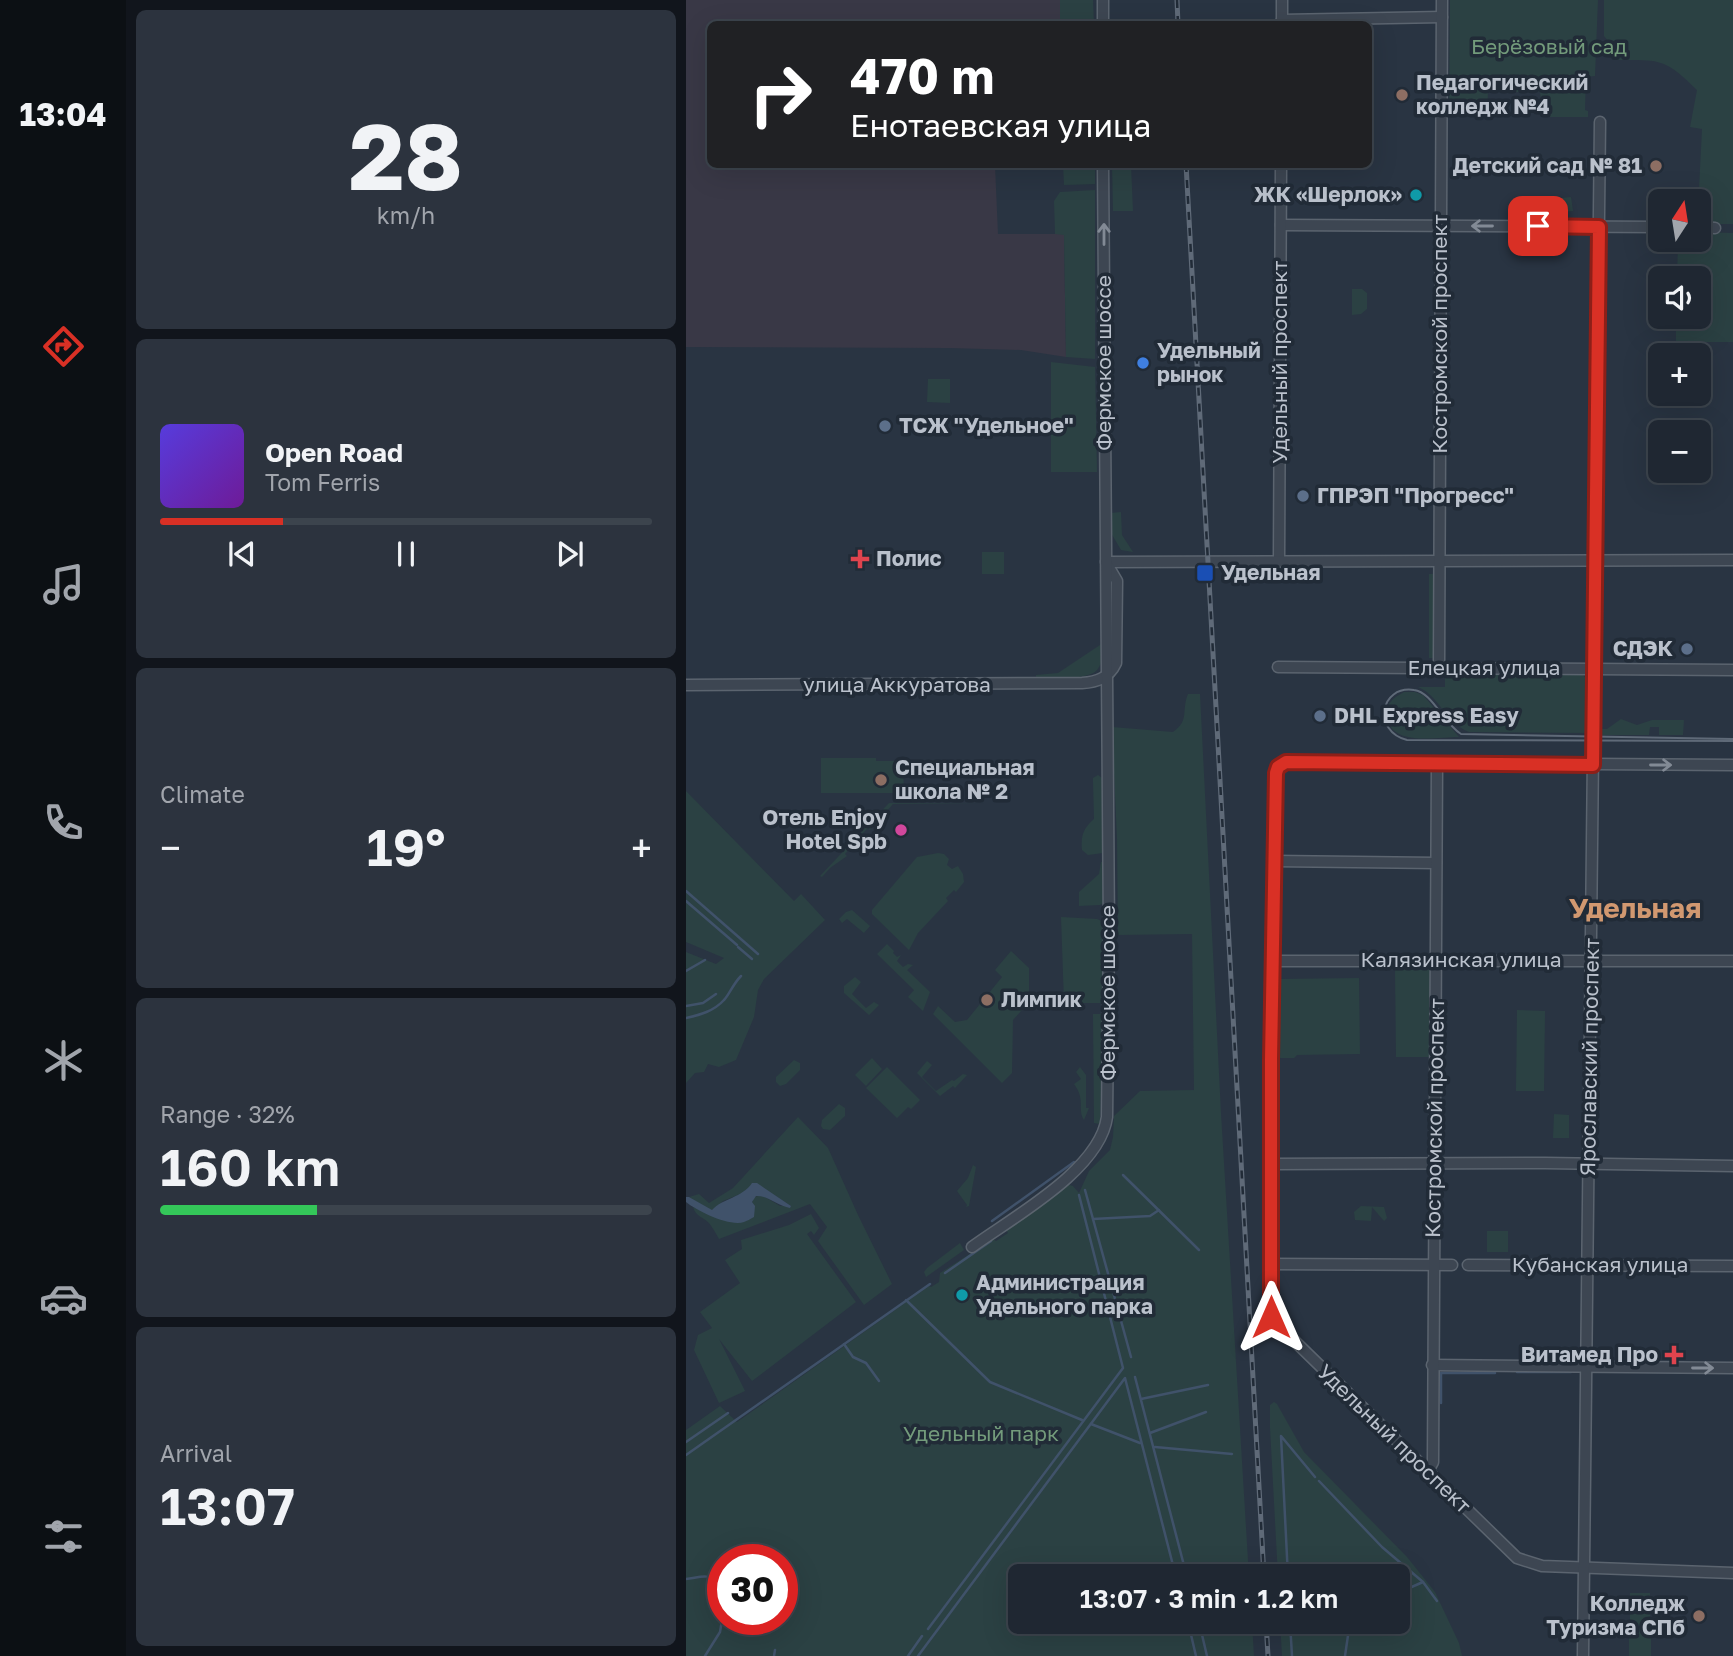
<!DOCTYPE html>
<meta charset="utf-8">
<style>
:root{--surface:#1f2732;--page:#2c333e;--text:#f1f3f6;--muted:#a1a5ac;--line:#3c444d;--accent:#d93025}
body{margin:0;font-family:"Golos Text",sans-serif;background:var(--page);color:var(--text);height:100vh;display:flex;flex-direction:column;font-size:26px;white-space:nowrap}
*{box-sizing:border-box;margin:0}
p{font-size:23px;color:var(--muted)}
.icon{flex:none;width:38px;height:38px;fill:none;stroke:currentColor;stroke-width:2;stroke-linecap:round;stroke-linejoin:round}
.map{position:relative;flex:1;overflow:hidden}
.panel{display:flex;flex-direction:column;gap:10px;padding:10px;background:#11151c;width:560px}
.panel>*{flex:none}
.top-card{position:absolute;left:21px;top:21px;width:665px;height:147px;border-radius:10px;box-shadow:0 7px 28px #0002,0 0 0 2px var(--line);background:#202124;color:#fff;overflow:hidden}
.needle{width:46px;rotate:12deg}
.buttons{position:absolute;left:962px;top:189px;display:grid;gap:14px}
.buttons a{display:grid;place-items:center;width:63px;height:63px;border-radius:10px;background:var(--surface);box-shadow:0 7px 28px #0002,0 0 0 2px var(--line);font-size:35px}
.speed{position:absolute;left:21px;top:1544px;display:flex;gap:14px;font-size:35px;font-weight:700;text-align:center}
.speed>*{display:grid;place-content:center;width:91px;height:91px;border-radius:50%;background:var(--surface);box-shadow:0 7px 28px #0002,0 0 0 2px var(--line);line-height:1}
.speed .limit{border:10px solid #d22;background:#fff;color:#111}
.pin{position:absolute;display:grid;place-items:center;width:60px;height:60px;color:#fff;margin:-30px;border-radius:14px;box-shadow:0 4px 10px #0006}
.me{position:absolute;width:77px;margin:-38px;rotate:0deg;stroke-linejoin:round;filter:drop-shadow(0 0 5px #0008)}
.turn{display:flex;align-items:center;gap:24px;height:147px;padding:0 28px;font-size:32px}
.turn .icon{width:91px;height:91px;stroke-width:2.5}
.turn b{display:block;font-size:49px;line-height:60px}
.big{font-size:52px;font-weight:600;line-height:1.1}
.panel .widget{flex:1;display:flex;flex-direction:column;justify-content:center;gap:10px;min-width:0;padding:0 24px;border-radius:10px;background:var(--page)}
.panel .dial{align-items:center;gap:0}
.dial b{font-size:91px;line-height:1}
.song{display:flex;align-items:center;gap:21px}
.cover{width:84px;height:84px;border-radius:10px;background:linear-gradient(135deg,hsl(250 70% 55%),hsl(280 70% 35%))}
.played{height:7px;border-radius:4px;background:linear-gradient(90deg,var(--accent) 25%,var(--line) 25%)}
.keys{display:flex;justify-content:space-around;direction:ltr}
.heat{display:flex;justify-content:space-between;align-items:center;font-size:38px;direction:ltr}
.charge{height:10px;border-radius:5px;background:linear-gradient(90deg,#34c759 32%,var(--line) 0)}
.trip{position:absolute;left:322px;top:1564px;width:402px;height:70px;border-radius:10px;background:var(--surface);box-shadow:0 7px 28px #0002,0 0 0 2px var(--line);font-weight:600;line-height:70px;text-align:center}
main{display:flex;flex:1;min-height:0}
.menu{display:flex;flex-direction:column;width:126px;justify-content:space-around;align-items:center;background:#0c1014;color:var(--muted)}
.menu .icon{width:49px;height:49px}
.menu .current{color:var(--accent)}
.menu b{font-size:32px;color:var(--text)}
.map>svg:first-child{display:block}
.medical{fill:#393846}
.green{fill:#2b4143;fill-rule:evenodd}
.water{fill:#40526a}
.lines{fill:none;stroke-linecap:round;stroke-linejoin:round}
.stream{stroke:#40526a;stroke-width:2.5}
.minor-casing{stroke:#5b646f;stroke-width:13}
.minor{stroke:#3d4652;stroke-width:10}
.tram{stroke:#5f6a78;stroke-width:2}
.rail-casing{stroke:#5f6a78;stroke-width:5}
.rail{stroke:#212b37;stroke-width:2.5;stroke-dasharray:8;stroke-linecap:butt}
.oneway{stroke:#828a95}
.route-casing{stroke:#8d1f18;stroke-width:18}
.route{stroke:#d93025;stroke-width:12}
.education-dot{fill:#8d6e63;stroke:#212b37;stroke-width:2.5}
.culture-dot{fill:#0f9aa8;stroke:#212b37;stroke-width:2.5}
.shop-dot{fill:#3f7fe0;stroke:#212b37;stroke-width:2.5}
.service-dot{fill:#5c6f8a;stroke:#212b37;stroke-width:2.5}
.health-dot{fill:#e0444e;stroke:#212b37;stroke-width:2.5}
.transit-dot{fill:#1a4fb4;stroke:#212b37;stroke-width:2.5}
.hotel-dot{fill:#d1479c;stroke:#212b37;stroke-width:2.5}
.labels{text-anchor:middle;stroke-width:7;stroke-linejoin:round;paint-order:stroke}
.park-label{font-size:21px;fill:#739b7b;stroke:#212b37}
.poi-label{font-size:21px;font-weight:bold;fill:#bac1cc;stroke:#212b37;text-anchor:start}
.street-label{font-size:21px;fill:#bac1cc;stroke:#212b37}
.district-label{font-size:28px;font-weight:bold;fill:#d19870;stroke:#212b37}
</style>
<main>
<nav class="menu">
<b>13:04</b>
<svg class="icon current" aria-label="directions" viewBox="0 0 24 24"><path d="M12 3l9 9-9 9-9-9zM9 14v-3h6M13 9l2 2-2 2"/></svg>
<svg class="icon" aria-label="music" viewBox="0 0 24 24"><path d="M9 18V5l10-2v13"/><circle cx="6" cy="18" r="3"/><circle cx="16" cy="16" r="3"/></svg>
<svg class="icon" aria-label="phone" viewBox="0 0 24 24"><path d="M5 4h4l2 5-3 2q2 4 5 5l2-3 5 2v4C11 20 4 13 5 4z"/></svg>
<svg class="icon" aria-label="climate" viewBox="0 0 24 24"><path d="M12 3v18M4 7l16 10M4 17L20 7"/></svg>
<svg class="icon" aria-label="car" viewBox="0 0 24 24"><path d="M5 17H2v-5l4-1 3-4h7l3 4 3 1v5h-3M9 17h6M6 11h13"/><circle cx="7" cy="17" r="2"/><circle cx="17" cy="17" r="2"/></svg>
<svg class="icon" aria-label="filters" viewBox="0 0 24 24"><path d="M4 7h16M4 17h16"/><circle cx="9" cy="7" r="2"/><circle cx="15" cy="17" r="2"/></svg>
</nav>
<section class="panel">
<div class="widget dial"><b>28</b><p>km/h</p></div>
<div class="widget">
<div class="song"><i class="cover"></i><div><b>Open Road</b><p>Tom Ferris</p></div></div>
<div class="played"></div>
<div class="keys"><svg class="icon" aria-label="previous" viewBox="0 0 24 24"><path d="M18 5L8 12l10 7zM5 5v14"/></svg><svg class="icon" aria-label="pause" viewBox="0 0 24 24"><path d="M8 5v14M16 5v14"/></svg><svg class="icon" aria-label="next" viewBox="0 0 24 24"><path d="M6 5l10 7-10 7zM19 5v14"/></svg></div>
</div>
<div class="widget"><p>Climate</p>
<div class="heat"><a>−</a><b class="big">19°</b><a>+</a></div>
</div>
<div class="widget"><p>Range · 32%</p><b class="big">160 km</b><div class="charge"></div></div>
<div class="widget"><p>Arrival</p><b class="big">13:07</b></div>
</section>
<div class="map">
<svg width="1047" height="1656" viewBox="0 0 1047 1656">
<rect width="100%" height="100%" fill="#293442"/>
<polygon class="medical" points="0,0 374,0 374,24 24,24 24,164 309,165 312,234 378,234 380,357 335,350 264,348 0,347"/>
<g class="green">
<polygon points="374,0 407,0 408,24 374,24"/>
<polygon points="764,0 912,0 909,76 900,77 899,110 902,111 902,117 857,117 854,92 802,92 801,116 763,117"/>
<path d="M918,0H1047V224H1013V201H1002L1003,189H1013L1016,129L1004,127L1011,90C978,57 973,60 928,60V42H923L918,36Z"/>
<polygon points="377,165 409,165 409,184 378,185"/>
<polygon points="426,165 445,165 447,211 427,211"/>
<polygon points="409,190 409,359 380,357 378,235 369,234 368,201 374,192"/>
<polygon points="885,197 887,211 855,214 854,200"/>
<polygon points="1013,232 1047,233 1047,342 990,342 990,317 1013,317 1013,278 991,278 992,240 1013,240"/>
<polygon points="666,289 676,289 681,293 681,309 675,314 666,315"/>
<polygon points="365,362 409,367 411,472 365,472"/>
<polygon points="242,379 264,379 264,403 241,402"/>
<polygon points="435,512 436,535 447,552 435,550 425,533 424,513"/>
<rect x="296" y="552" width="22" height="22"/>
<polygon points="743,574 749,574 748,658 743,658"/>
<path d="M417,643C417,652 417,663 411,670C401,681 364,678 350,678V675L372,673Z"/>
<path d="M759,673H895L902,680V733L783,732C758,722 754,696 732,687H759Z"/>
<path d="M718,692H729L737,695L773,737C752,737 705,747 701,717C699,704 707,698 718,692Z"/>
<path d="M502,694H514L535,1113L563,1577H334V1622H566L568,1656H0V1430L34,1406L51,1422L243,1286L245,1287L253,1282L254,1273L307,1239L310,1241L322,1233L319,1228L380,1184L387,1186L393,1193L403,1171L424,1150L427,1137L428,1116L454,1091L508,1090L506,934L432,935L431,839L426,727L487,732C504,720 495,711 502,694ZM37,1559H96V1619H37Z"/>
<polygon points="935,719 951,725 966,720 998,720 997,735 973,735 973,727 964,727 963,735 913,735 913,729 921,729"/>
<polygon points="135,758 190,758 190,761 217,761 218,793 135,793"/>
<path d="M412,775L416,778L417,853L402,855L396,850C395,835 397,829 408,819L407,782V778Z"/>
<polygon points="0,791 108,901 115,894 139,920 78,979 72,990 68,1017 50,1060 33,1067 22,1064 18,1072 9,1073 0,1083 0,952 30,964 38,958 0,942"/>
<polygon points="203,803 299,804 207,804 200,812 197,810 184,830 182,828 174,836 177,839 169,848 166,846 159,854 161,856 144,868 136,877 134,876"/>
<polygon points="252,853 258,854 263,859 261,865 266,869 272,866 277,874 278,882 270,892 268,890 260,898 262,901 232,933 223,950 186,914 186,910 231,857"/>
<polygon points="415,862 417,862 417,903 414,905 393,906 393,892 413,874"/>
<polygon points="166,910 184,926 178,933 161,919 156,923 153,919 160,912"/>
<polygon points="375,917 411,919 418,922 419,1003 378,1003"/>
<polygon points="201,944 208,951 207,953 211,957 215,955 211,961 217,967 222,964 227,965 221,970 244,992 237,1011 222,997 228,990 191,954"/>
<polygon points="325,951 343,968 343,1002 327,1020 326,1073 316,1083 247,1014 252,1006 269,1022 281,1020 316,977 309,970"/>
<polygon points="709,969 744,969 743,1057 710,1057"/>
<polygon points="169,977 175,982 166,994 180,1008 188,1002 193,1005 183,1015 158,993 158,986"/>
<polygon points="673,978 674,1054 611,1055 608,1058 591,1058 592,979"/>
<polygon points="831,1010 859,1011 858,1091 830,1091"/>
<polygon points="407,1014 417,1014 414,1124 408,1123"/>
<polygon points="186,1058 196,1069 180,1086 169,1075"/>
<polygon points="108,1060 114,1063 114,1070 100,1084 94,1086 90,1082 90,1077"/>
<polygon points="241,1061 246,1065 236,1077 250,1091 266,1080 268,1081 277,1074 281,1075 269,1088 267,1086 254,1096 231,1073"/>
<polygon points="201,1067 234,1100 225,1109 222,1107 211,1118 180,1088"/>
<path d="M394,1067L400,1075V1108H403L398,1120C391,1109 400,1100 388,1084L395,1079L390,1072Z"/>
<polygon points="153,1104 159,1108 159,1116 144,1130 137,1129 135,1126 136,1120"/>
<polygon points="868,1114 883,1115 883,1138 867,1138"/>
<path d="M112,1117L142,1148L172,1215L206,1284L178,1305L132,1241L141,1227L124,1204L33,1239C30,1234 27,1228 23,1223C16,1216 10,1217 7,1207L37,1219L66,1203L68,1197L76,1195L94,1206H105L69,1183L59,1192L37,1201L26,1211L3,1197L13,1194L23,1203L47,1188Z"/>
<polygon points="287,1165 290,1167 283,1206 280,1207 281,1205 271,1191 282,1178"/>
<polygon points="675,1206 698,1207 701,1218 698,1221 686,1207 685,1221 669,1220 668,1212"/>
<polygon points="125,1214 133,1228 128,1235 125,1231 121,1234 170,1302 66,1381 33,1339 59,1391 33,1403 8,1350 12,1335 26,1328 14,1312 54,1283 39,1260 56,1249 55,1240 103,1225"/>
<rect x="801" y="1231" width="21" height="21"/>
<polygon points="274,1243 278,1250 240,1277 238,1272 241,1268"/>
<polygon points="588,1402 591,1404 618,1452 721,1557 749,1592 773,1643 776,1656 596,1656 594,1622 712,1622 712,1577 592,1577 584,1428 584,1405"/>
<rect x="944" y="1593" width="20" height="33"/>
<rect x="943" y="1628" width="22" height="28"/>
</g>
<path class="water" d="M66,1183H71L105,1206L104,1208C92,1206 81,1195 70,1196L66,1202L69,1206L68,1217C64,1219 61,1221 58,1222C44,1227 11,1211 0,1202V1197H3L26,1210C37,1198 56,1198 66,1183Z"/>
<g class="lines">
<g class="stream">
<polyline points="0,891 72,954"/>
<polyline points="0,901 51,945"/>
<polyline points="52,947 66,959"/>
<polyline points="0,971 19,960"/>
<polyline points="0,1006 17,1003 30,994"/>
<path d="M0,1018C14,1015 28,1011 38,1000C43,995 47,984 55,976"/>
<polyline points="437,1175 513,1250"/>
<polyline points="399,1190 445,1357"/>
<polyline points="407,1219 464,1216 473,1210"/>
<polyline points="306,1221 388,1162"/>
<polyline points="259,1273 305,1241"/>
<polyline points="220,1300 304,1382 396,1420"/>
<polyline points="158,1344 167,1357 180,1363 193,1381"/>
<polyline points="831,1372 885,1372"/>
<polyline points="449,1377 501,1577"/>
<polyline points="455,1399 522,1385"/>
<polyline points="755,1403 755,1373 809,1373"/>
<polyline points="405,1424 454,1443"/>
<polyline points="464,1433 520,1412"/>
<polyline points="0,1442 42,1413"/>
<polyline points="469,1447 546,1454"/>
<polyline points="0,1455 244,1284"/>
<polyline points="633,1481 696,1547 737,1582 751,1601"/>
<polyline points="602,1577 595,1436 629,1477"/>
<path d="M0,1579C12,1578 23,1572 31,1583"/>
<polyline points="712,1593 737,1582"/>
<polyline points="502,1622 510,1656"/>
<polyline points="513,1622 521,1656"/>
<polyline points="604,1622 606,1656"/>
<polyline points="242,1629 437,1368 393,1195"/>
<polyline points="627,1633 650,1622"/>
<polyline points="19,1656 34,1632 37,1614"/>
<polyline points="88,1656 89,1650"/>
<polyline points="222,1656 236,1636"/>
<polyline points="232,1656 439,1378 490,1577"/>
<polyline points="659,1656 664,1622"/>
</g>
<defs>
<g id="minor">
<polyline points="417,0 417,24"/>
<polyline points="596,20 756,17"/>
<polyline points="596,24 596,0"/>
<polyline points="595,225 975,227"/>
<polyline points="1013,227 1029,228"/>
<polyline points="593,560 595,164"/>
<polyline points="420,562 1047,560"/>
<polyline points="592,667 1047,670"/>
<polyline points="753,668 756,0"/>
<path d="M0,685L396,683C411,682 423,678 430,663L431,581L421,564"/>
<polyline points="1047,765 600,762 591,767 586,961 584,1313 587,1320 831,1558 856,1566 1047,1573"/>
<polyline points="588,861 750,863"/>
<polyline points="586,961 1047,961"/>
<polyline points="585,1164 859,1163 1047,1166"/>
<path d="M286,1247C327,1217 414,1170 421,1117L423,932L417,164"/>
<polyline points="585,1264 766,1265"/>
<polyline points="782,1265 1047,1266"/>
<polyline points="746,1365 1047,1368"/>
<polyline points="742,1471 747,1462 751,764"/>
<polyline points="897,1656 914,122"/>
</g>
</defs>
<use href="#minor" class="minor-casing"/>
<use href="#minor" class="minor"/>
<path class="tram" d="M1047,739L775,734C757,723 746,692 728,690C694,685 686,731 721,740L1047,741"/>
<defs>
<g id="rail">
<polyline points="491,0 492,24"/>
<polyline points="500,164 578,1577"/>
<polyline points="580,1622 582,1656"/>
</g>
</defs>
<use href="#rail" class="rail-casing"/>
<use href="#rail" class="rail"/>
</g>
<defs><path id="oneway-shaft" d="M-6 0H5M1.5-3L5.5 0L1.5 3" fill="none" stroke-width="1.6" stroke-linecap="round" stroke-linejoin="round" transform="scale(1.75)"/></defs>
<g class="oneway">
<use href="#oneway-shaft" transform="translate(796 226) rotate(-180)"/>
<use href="#oneway-shaft" transform="translate(418 234) rotate(-90)"/>
<use href="#oneway-shaft" transform="translate(975 765)"/>
<use href="#oneway-shaft" transform="translate(1017 1368)"/>
</g>
<g class="lines">
<defs>
<polyline id="route" points="585,1317 585,1059 590,773 592,767 600,762 907,765 913,227 852,226"/>
</defs>
<use href="#route" class="route-casing"/>
<use href="#route" class="route"/>
</g>
<g class="education-dot">
<circle cx="716" cy="95" r="7"/>
<circle cx="970" cy="166" r="7"/>
<circle cx="195" cy="780" r="7"/>
<circle cx="301" cy="1000" r="7"/>
<circle cx="1013" cy="1616" r="7"/>
</g>
<g class="culture-dot">
<circle cx="730" cy="195" r="7"/>
<circle cx="276" cy="1295" r="7"/>
</g>
<circle class="shop-dot" cx="457" cy="363" r="7"/>
<g class="service-dot">
<circle cx="199" cy="426" r="7"/>
<circle cx="617" cy="496" r="7"/>
<circle cx="1001" cy="649" r="7"/>
<circle cx="634" cy="716" r="7"/>
</g>
<g class="health-dot">
<path d="M170.5 548.5h7v7h7v7h-7v7h-7v-7h-7v-7h7z"/>
<path d="M984.5 1344.5h7v7h7v7h-7v7h-7v-7h-7v-7h7z"/>
</g>
<rect class="transit-dot" x="510" y="564" width="18" height="18" rx="3.5"/>
<circle class="hotel-dot" cx="215" cy="830" r="7"/>
<g class="labels">
<g class="park-label">
<text x="863" y="54">Берёзовый сад</text>
<text x="295" y="1441">Удельный парк</text>
</g>
<g class="poi-label">
<text x="730" y="90">Педагогический<tspan x="730" dy="24">колледж №4</tspan></text>
<text x="956" y="173" text-anchor="end">Детский сад № 81</text>
<text x="716" y="202" text-anchor="end">ЖК «Шерлок»</text>
<text x="471" y="358">Удельный<tspan x="471" dy="24">рынок</tspan></text>
<text x="213" y="433">ТСЖ "Удельное"</text>
<text x="631" y="503">ГПРЭП "Прогресс"</text>
<text x="190" y="566">Полис</text>
<text x="535" y="580">Удельная</text>
<text x="987" y="656" text-anchor="end">СДЭК</text>
<text x="648" y="723">DHL Express Easy</text>
<text x="209" y="775">Специальная<tspan x="209" dy="24">школа № 2</tspan></text>
<text x="201" y="825" text-anchor="end">Отель Enjoy<tspan x="201" dy="24">Hotel Spb</tspan></text>
<text x="315" y="1007">Лимпик</text>
<text x="290" y="1290">Администрация<tspan x="290" dy="24">Удельного парка</tspan></text>
<text x="972" y="1362" text-anchor="end">Витамед Про</text>
<text x="999" y="1611" text-anchor="end">Колледж<tspan x="999" dy="24">Туризма СПб</tspan></text>
</g>
<g class="street-label">
<text transform="translate(754 334) rotate(-90)" y="7">Костромской проспект</text>
<text transform="translate(594 362) rotate(-90)" y="7">Удельный проспект</text>
<text transform="translate(418 363) rotate(-90)" y="7">Фермское шоссе</text>
<text x="798" y="675">Елецкая улица</text>
<text x="211" y="692">улица Аккуратова</text>
<text x="775" y="967">Калязинская улица</text>
<text transform="translate(422 993) rotate(-90)" y="7">Фермское шоссе</text>
<text transform="translate(904 1057) rotate(-89)" y="7">Ярославский проспект</text>
<text transform="translate(749 1118) rotate(-89)" y="7">Костромской проспект</text>
<text x="914" y="1272">Кубанская улица</text>
<text transform="translate(708 1439) rotate(44)" y="7">Удельный проспект</text>
</g>
<g class="district-label">
<text x="949" y="918">Удельная</text>
</g>
</g>
</svg>
<div class="buttons">
<a><svg class="needle" viewBox="-14 -14 28 28"><path d="M0-13l5 13h-10z" fill="#e53935"/><path d="M0 13l5-13h-10z" fill="#a1a5ac"/></svg></a>
<a><svg class="icon" aria-label="sound" viewBox="0 0 24 24"><path d="M4 9h4l5-4v14l-5-4H4zM17 9q2 3 0 6"/></svg></a>
<a>+</a>
<a>−</a>
</div>
<div class="speed"><div class="limit">30</div></div>
<div class="pin" style="left:852px;top:226px;background:#d93025"><svg class="icon" aria-label="arrive" viewBox="0 0 24 24"><path d="M6 21V4h12l-3 4 3 4H6"/></svg></div>
<svg class="me" style="left:585px;top:1317px" viewBox="-20 -20 40 40"><path d="M0-17L14 15 0 8-14 15z" fill="#d93025" stroke="#fff" stroke-width="4"/></svg>
<div class="trip">13:07 · 3 min · 1.2 km</div>
<div class="top-card">
<div class="turn"><svg class="icon" aria-label="right" viewBox="0 0 24 24"><path d="M7 20v-9h11M14 6l5 5-5 5"/></svg><div><b>470 m</b>Енотаевская улица</div></div>
</div>
</div>
</main>
